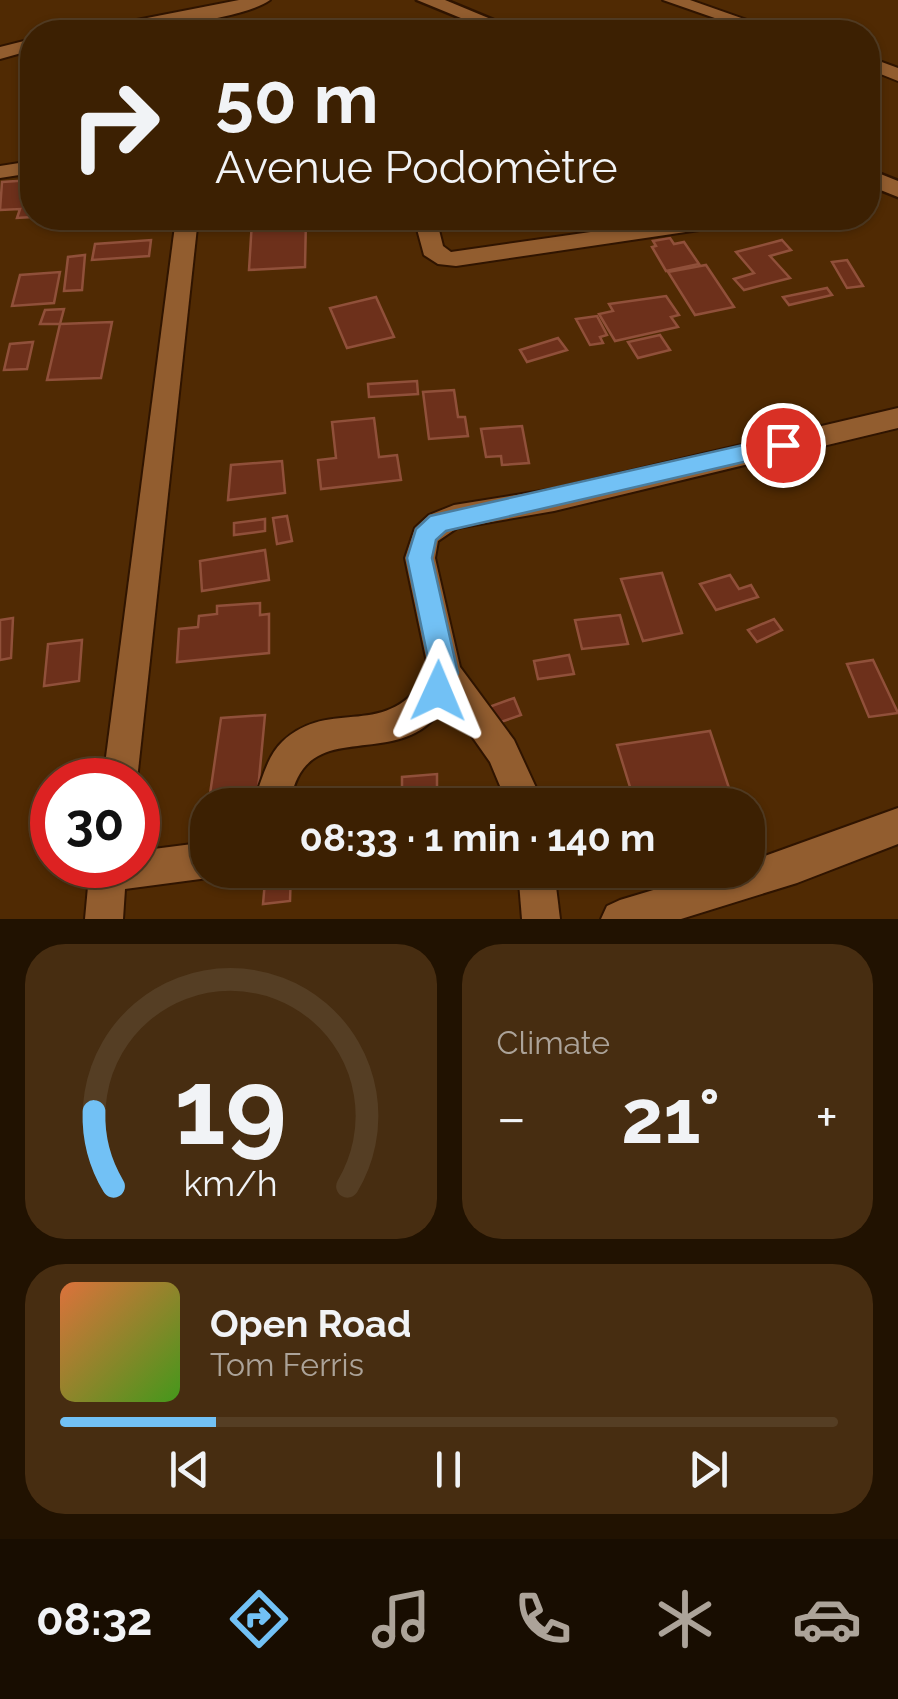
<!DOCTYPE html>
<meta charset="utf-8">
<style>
:root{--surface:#3c2002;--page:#472d11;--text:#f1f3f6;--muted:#aca399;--line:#553e24;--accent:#72c1f5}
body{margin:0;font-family:Raleway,sans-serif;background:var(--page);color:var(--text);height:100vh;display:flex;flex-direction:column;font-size:38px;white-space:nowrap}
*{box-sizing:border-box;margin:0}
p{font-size:32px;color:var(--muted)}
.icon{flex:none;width:55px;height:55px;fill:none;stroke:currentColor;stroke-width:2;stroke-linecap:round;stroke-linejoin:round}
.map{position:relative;height:919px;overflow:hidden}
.side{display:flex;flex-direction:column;gap:25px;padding:25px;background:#211201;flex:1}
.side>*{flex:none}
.guide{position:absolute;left:20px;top:20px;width:860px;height:210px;border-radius:40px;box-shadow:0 2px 8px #0004,0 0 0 2px var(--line);background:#3c2002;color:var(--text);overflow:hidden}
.speed{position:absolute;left:30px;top:758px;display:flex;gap:20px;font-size:50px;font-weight:700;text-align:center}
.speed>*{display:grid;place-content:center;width:130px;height:130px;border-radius:50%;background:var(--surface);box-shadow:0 2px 8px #0004,0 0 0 2px var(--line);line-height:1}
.speed .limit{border:15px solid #d22;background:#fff;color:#111}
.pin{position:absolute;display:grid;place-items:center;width:85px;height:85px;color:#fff;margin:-42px;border:5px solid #fff;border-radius:50%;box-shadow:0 2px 10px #0007}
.me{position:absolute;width:110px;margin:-55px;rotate:1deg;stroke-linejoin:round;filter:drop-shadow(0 0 8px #0008)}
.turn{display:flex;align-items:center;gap:35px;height:210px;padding:0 30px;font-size:45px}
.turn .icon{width:130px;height:130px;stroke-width:2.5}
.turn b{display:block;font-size:70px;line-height:85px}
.big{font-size:75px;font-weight:700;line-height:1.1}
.side .card{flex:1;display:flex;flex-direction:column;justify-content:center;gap:15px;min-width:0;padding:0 35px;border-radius:40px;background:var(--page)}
.side .dial{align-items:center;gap:0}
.dial svg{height:260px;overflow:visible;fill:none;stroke:var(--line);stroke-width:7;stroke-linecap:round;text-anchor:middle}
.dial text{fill:var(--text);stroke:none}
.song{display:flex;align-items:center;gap:30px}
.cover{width:120px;height:120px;border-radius:15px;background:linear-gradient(135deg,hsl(20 70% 55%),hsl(100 70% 35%))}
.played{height:10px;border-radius:5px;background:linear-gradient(90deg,var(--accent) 20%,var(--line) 20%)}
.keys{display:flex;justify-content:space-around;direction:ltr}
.heat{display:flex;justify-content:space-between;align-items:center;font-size:55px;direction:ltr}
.side .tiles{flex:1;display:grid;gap:25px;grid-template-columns:1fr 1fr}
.card:last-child{grid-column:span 2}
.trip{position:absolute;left:190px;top:788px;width:575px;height:100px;border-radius:40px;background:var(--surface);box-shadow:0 2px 8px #0004,0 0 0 2px var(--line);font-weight:700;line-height:100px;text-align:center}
.tab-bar{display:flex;height:160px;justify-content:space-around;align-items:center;background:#180d01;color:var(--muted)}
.tab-bar .icon{width:70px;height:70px}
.tab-bar .current{color:var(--accent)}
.tab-bar b{font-size:45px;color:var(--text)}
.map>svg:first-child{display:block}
.building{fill:#6d301b;stroke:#90503a;stroke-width:2.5}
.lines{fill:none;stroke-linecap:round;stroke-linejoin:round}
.minor-casing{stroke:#2f1400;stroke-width:4}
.tertiary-casing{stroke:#2f1400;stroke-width:5}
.minor{fill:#925d2f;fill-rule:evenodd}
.tertiary{fill:#925d2f;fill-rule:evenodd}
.route{fill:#72c1f5;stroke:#4a7d9f;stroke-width:2.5}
</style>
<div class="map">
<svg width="898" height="919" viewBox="0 0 898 919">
<rect width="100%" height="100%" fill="#502a03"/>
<g class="building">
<polygon points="393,20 401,32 368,32 364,25"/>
<polygon points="267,23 272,32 228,31"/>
<polygon points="32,180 32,217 17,218 20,209 0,210 2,182"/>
<polygon points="306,218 305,267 249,270 252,221"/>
<polygon points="670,238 674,244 684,242 699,264 666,271 652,247 656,246 653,241"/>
<polygon points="151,240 149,256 92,260 95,244"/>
<polygon points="782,240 791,250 770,256 790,278 744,290 734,279 754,273 736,252"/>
<polygon points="85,255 82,290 64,291 68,257"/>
<polygon points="847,260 863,286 847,288 832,262"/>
<polygon points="706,265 734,307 695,315 668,272"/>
<polygon points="60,272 54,303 12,306 20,275"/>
<polygon points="827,288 832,295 789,305 783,297"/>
<polygon points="666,296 679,315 671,317 678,327 615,341 599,314 613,311 609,304"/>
<polygon points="376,297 394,337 347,348 330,308"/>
<polygon points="64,309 60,324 40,324 45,310"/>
<polygon points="597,316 607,335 600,337 603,343 590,345 576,319"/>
<polygon points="112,322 101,378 47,380 60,324"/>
<polygon points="660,335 670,350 638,358 628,342"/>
<polygon points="558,338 567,350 527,362 520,350"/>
<polygon points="33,342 27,369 4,370 10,344"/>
<polygon points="417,381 418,394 369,397 368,384"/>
<polygon points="454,390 458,417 465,417 468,436 429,439 423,392"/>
<polygon points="374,418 379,457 397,455 401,480 321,489 318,460 336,458 332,422"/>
<polygon points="522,426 529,463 502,465 501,456 486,457 481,429"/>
<polygon points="282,461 285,493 228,500 231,465"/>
<polygon points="287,516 292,541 277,544 273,518"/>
<polygon points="265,519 265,531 234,535 234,523"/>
<polygon points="265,550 269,580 202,591 200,561"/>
<polygon points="662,573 682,633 643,641 621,579"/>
<polygon points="730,575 739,589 751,585 758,597 716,610 700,584"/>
<polygon points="260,603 260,615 269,614 269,653 177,662 179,629 198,627 199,616 217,614 217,606"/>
<polygon points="620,615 628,644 582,649 575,620"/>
<polygon points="13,618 11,658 0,660 0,620"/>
<polygon points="774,619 782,630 757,642 748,630"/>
<polygon points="82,640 79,681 44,686 48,644"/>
<polygon points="569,655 574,674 538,679 534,661"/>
<polygon points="873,660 898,713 869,717 847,664"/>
<polygon points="514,698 521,715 495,724 489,707"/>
<polygon points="265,715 258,790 210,794 221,718"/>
<polygon points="710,731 729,788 635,803 617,745"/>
<polygon points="437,774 437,800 402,805 402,777"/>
<polygon points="266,870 291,870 290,901 263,904"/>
</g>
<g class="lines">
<defs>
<g id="minor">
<path d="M239,0H270C245,19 126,34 92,32L101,27Z"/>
<polygon points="663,0 690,0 781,32 755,32"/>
<polygon points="32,39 32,50 0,59 0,47"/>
<polygon points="868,57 898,68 898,81 868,69"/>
<polygon points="32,161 32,173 0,178 0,166"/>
<polygon points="176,218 198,218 137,780 103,780"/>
<polygon points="414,218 436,218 443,246 451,252 689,218 744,218 733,225 456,266 438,264 424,255"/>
<path d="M898,408V428L554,511L457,528L438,541L435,558L460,667L514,740L544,805H508L490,762L447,701C411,767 335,727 303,769C295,779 292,793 288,805H252C261,785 266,757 282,742C331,695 387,744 429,672L405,558L415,528L429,515L454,505L554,489Z"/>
<polygon points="898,808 898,844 797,883 681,919 601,919 607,906 620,900 720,870 748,870 748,862"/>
<polygon points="208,842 208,870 222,870 221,873 208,878 125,889 123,919 85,919 90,865 138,865 138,851"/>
<polygon points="518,870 554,870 560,919 522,919"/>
</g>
<g id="tertiary">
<polygon points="417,0 445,0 522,32 495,32"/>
<polygon points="868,169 898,181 898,197 868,185"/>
</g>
</defs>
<use href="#minor" class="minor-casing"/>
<use href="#tertiary" class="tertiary-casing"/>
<use href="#minor" class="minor"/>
<use href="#tertiary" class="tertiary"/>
</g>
<polygon class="route" points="783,436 794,445 791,451 446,531 436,540 432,558 458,673 447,700 438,703 428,700 424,691 431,673 407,558 416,529 430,516"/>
</svg>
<div class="speed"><div class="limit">30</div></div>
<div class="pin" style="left:783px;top:445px;background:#d93025"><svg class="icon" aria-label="arrive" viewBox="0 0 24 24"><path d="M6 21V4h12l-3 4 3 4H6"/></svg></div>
<svg class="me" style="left:438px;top:691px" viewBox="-20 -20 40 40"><path d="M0-17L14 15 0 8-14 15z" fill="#72c1f5" stroke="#fff" stroke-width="4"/></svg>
<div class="trip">08:33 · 1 min · 140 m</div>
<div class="guide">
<div class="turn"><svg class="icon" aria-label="right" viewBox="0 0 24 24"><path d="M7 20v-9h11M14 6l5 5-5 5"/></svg><div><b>50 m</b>Avenue Podomètre</div></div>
</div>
</div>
<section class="side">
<div class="tiles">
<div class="card dial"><svg viewBox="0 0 100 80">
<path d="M14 69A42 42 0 1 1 86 69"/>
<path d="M14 69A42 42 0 0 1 8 46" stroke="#72c1f5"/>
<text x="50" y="56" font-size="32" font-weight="700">19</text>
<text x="50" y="72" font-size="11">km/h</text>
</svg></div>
<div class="card"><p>Climate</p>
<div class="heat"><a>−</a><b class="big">21°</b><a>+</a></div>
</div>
<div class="card">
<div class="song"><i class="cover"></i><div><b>Open Road</b><p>Tom Ferris</p></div></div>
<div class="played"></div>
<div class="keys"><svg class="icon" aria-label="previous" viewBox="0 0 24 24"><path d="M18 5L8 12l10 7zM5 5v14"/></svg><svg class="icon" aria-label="pause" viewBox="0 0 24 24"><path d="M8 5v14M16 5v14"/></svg><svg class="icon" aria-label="next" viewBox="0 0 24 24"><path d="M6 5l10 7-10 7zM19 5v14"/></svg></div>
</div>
</div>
</section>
<nav class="tab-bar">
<b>08:32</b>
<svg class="icon current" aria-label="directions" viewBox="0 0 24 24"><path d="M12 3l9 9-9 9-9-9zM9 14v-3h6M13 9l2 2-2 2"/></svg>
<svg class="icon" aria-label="music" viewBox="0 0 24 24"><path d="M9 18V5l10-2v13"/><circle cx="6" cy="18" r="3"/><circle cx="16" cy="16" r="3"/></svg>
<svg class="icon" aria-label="phone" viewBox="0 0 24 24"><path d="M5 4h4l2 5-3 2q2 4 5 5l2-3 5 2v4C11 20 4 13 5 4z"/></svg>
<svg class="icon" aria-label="climate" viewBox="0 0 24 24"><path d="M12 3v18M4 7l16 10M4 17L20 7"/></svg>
<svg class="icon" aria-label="car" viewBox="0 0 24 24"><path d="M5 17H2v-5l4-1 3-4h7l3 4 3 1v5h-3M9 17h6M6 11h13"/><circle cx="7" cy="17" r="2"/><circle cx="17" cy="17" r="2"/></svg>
</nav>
